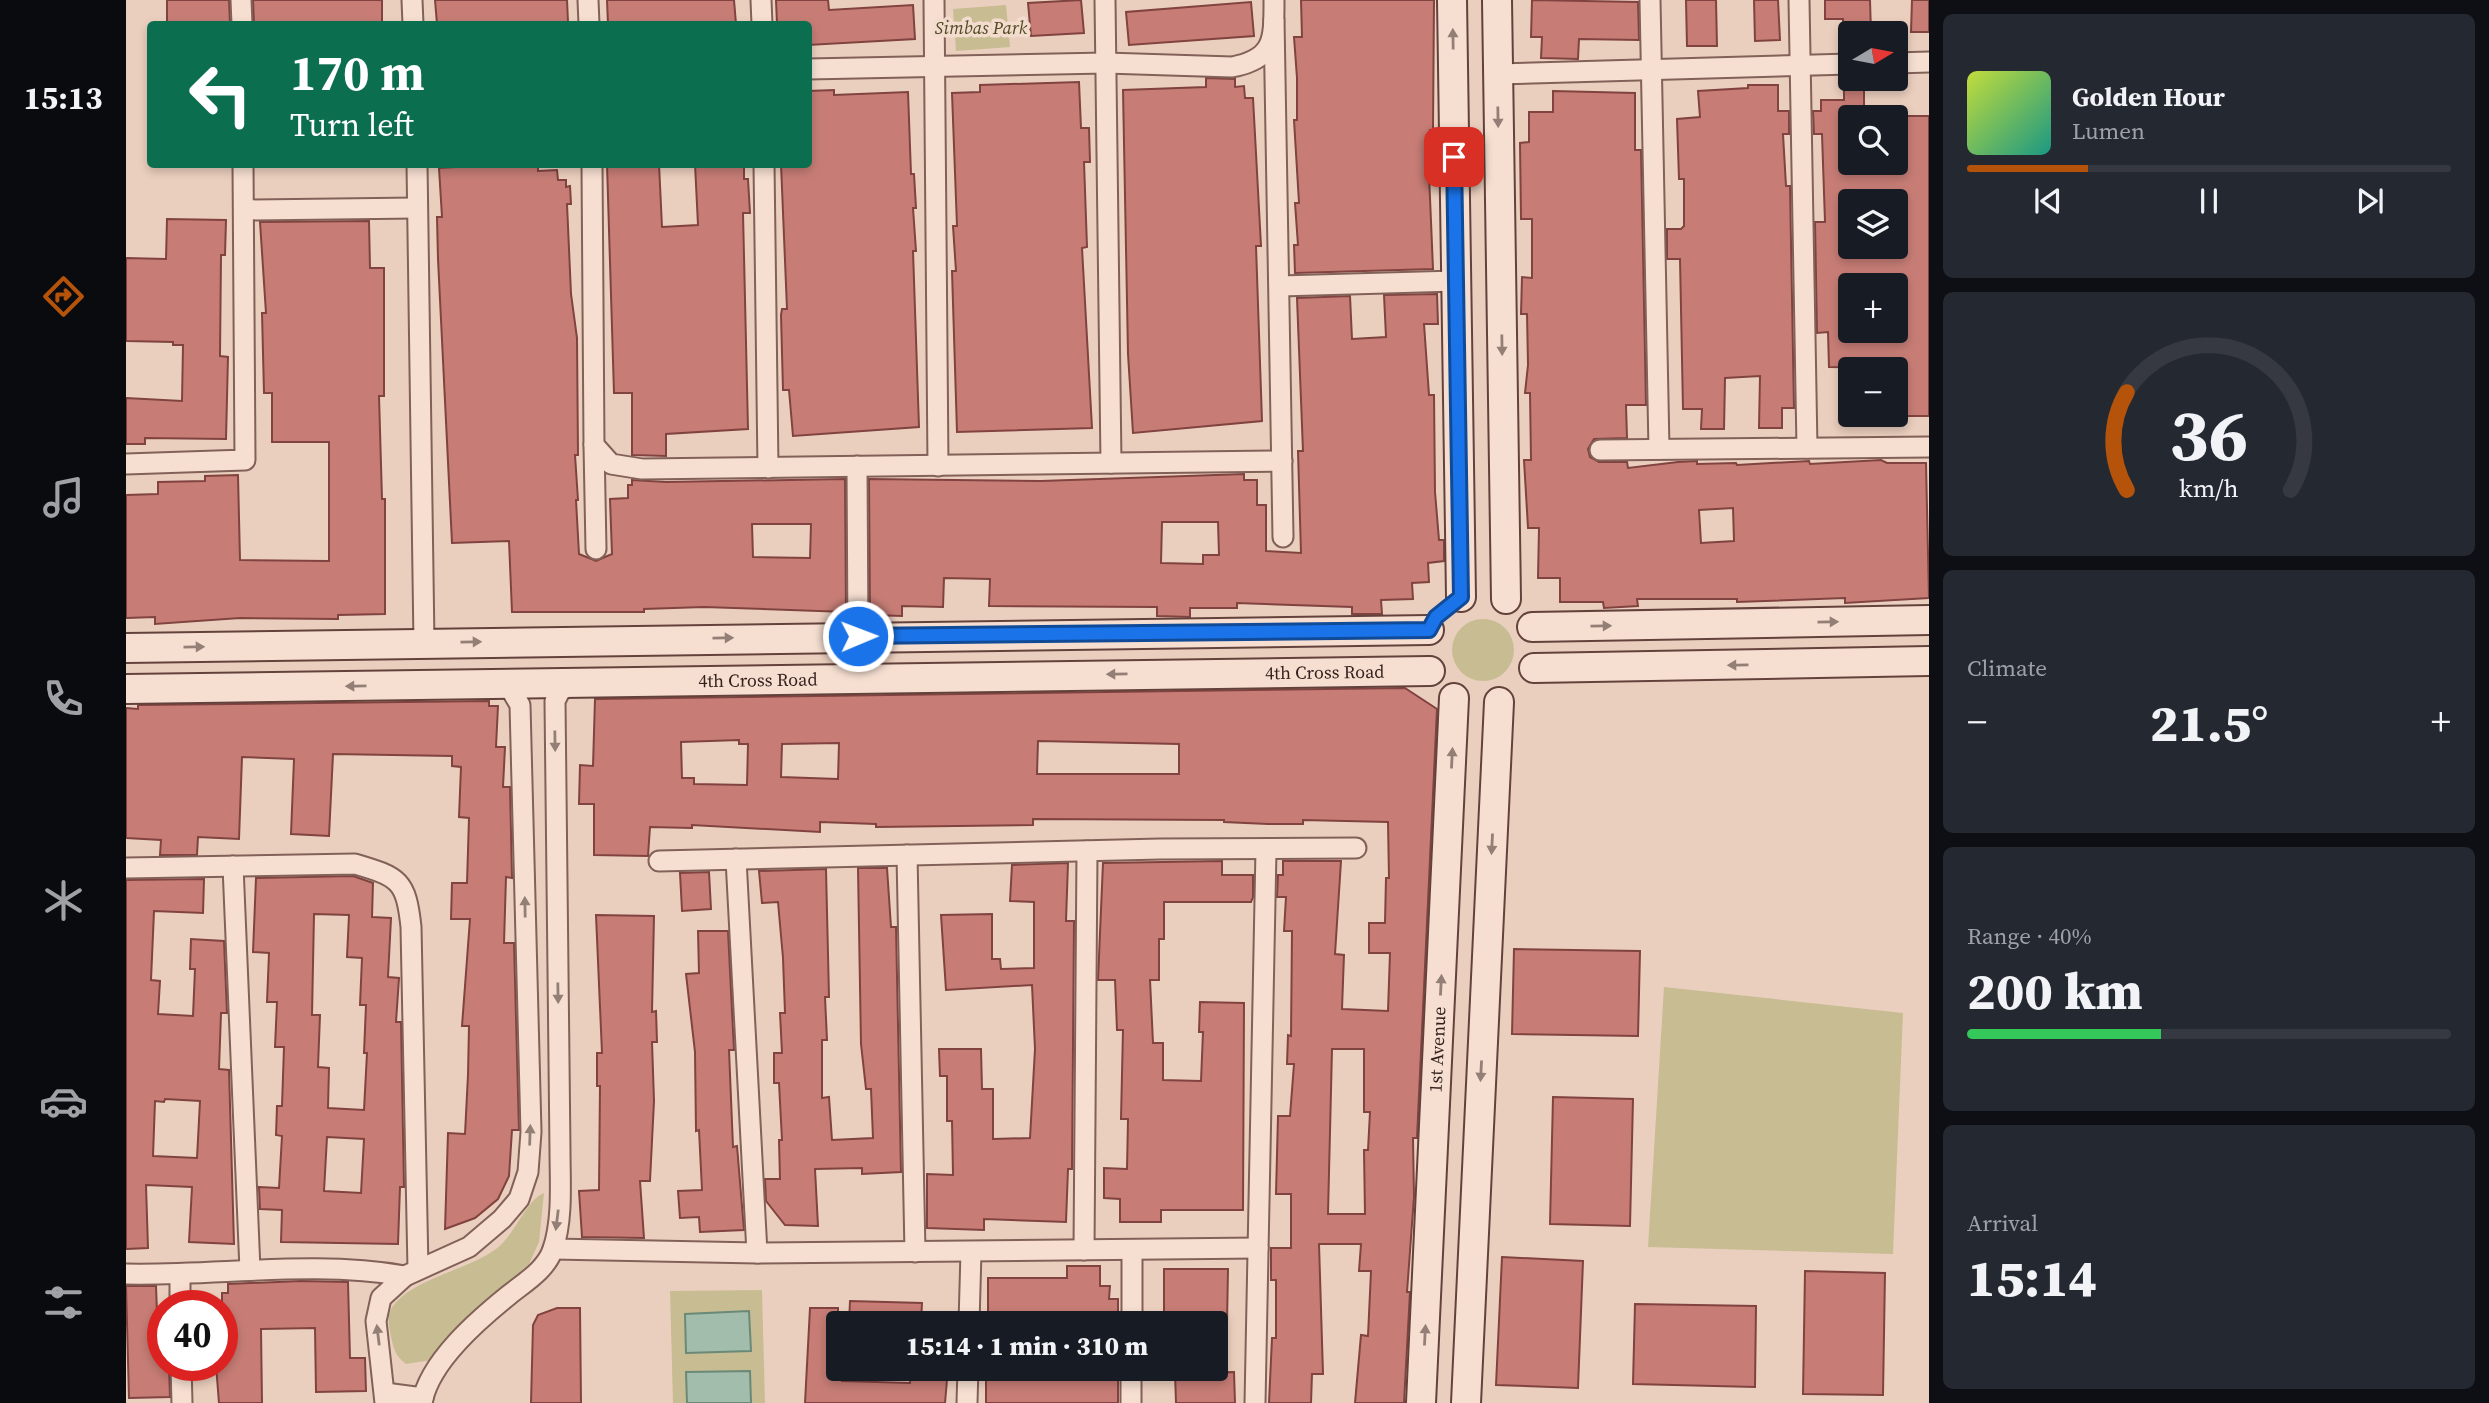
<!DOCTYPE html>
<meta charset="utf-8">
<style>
:root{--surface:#171b24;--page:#242831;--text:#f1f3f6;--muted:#9ea1a6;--line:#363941;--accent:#b45309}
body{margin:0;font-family:"Source Serif 4",serif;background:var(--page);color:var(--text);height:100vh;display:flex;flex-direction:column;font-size:26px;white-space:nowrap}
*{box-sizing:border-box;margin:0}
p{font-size:23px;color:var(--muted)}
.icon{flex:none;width:38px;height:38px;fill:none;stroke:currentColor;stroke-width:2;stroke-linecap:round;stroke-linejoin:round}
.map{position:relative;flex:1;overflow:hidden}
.sheet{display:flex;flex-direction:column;gap:14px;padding:14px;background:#0d0f14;width:560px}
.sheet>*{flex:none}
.top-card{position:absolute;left:21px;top:21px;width:665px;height:147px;border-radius:7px;box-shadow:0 4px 10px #0003;background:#0b6e4f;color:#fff;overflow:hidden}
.needle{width:46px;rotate:80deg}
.controls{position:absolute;left:1712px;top:21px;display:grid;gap:14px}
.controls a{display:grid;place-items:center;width:70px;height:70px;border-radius:7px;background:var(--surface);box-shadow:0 4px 10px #0003;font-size:35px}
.speed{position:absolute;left:21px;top:1290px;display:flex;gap:14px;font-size:35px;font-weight:700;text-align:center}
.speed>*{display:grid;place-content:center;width:91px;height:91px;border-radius:50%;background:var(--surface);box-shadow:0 4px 10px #0003;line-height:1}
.speed .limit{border:10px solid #d22;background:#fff;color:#111}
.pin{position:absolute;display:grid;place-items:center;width:60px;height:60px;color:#fff;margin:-30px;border-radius:14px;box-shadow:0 4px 10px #0006}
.me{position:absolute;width:77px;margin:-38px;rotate:89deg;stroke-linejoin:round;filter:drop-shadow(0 0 5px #0008)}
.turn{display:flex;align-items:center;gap:24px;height:147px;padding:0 28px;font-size:32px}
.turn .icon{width:91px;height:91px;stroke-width:2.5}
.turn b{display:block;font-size:49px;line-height:60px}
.big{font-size:52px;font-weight:800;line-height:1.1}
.sheet .tile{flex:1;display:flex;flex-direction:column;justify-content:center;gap:10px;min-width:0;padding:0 24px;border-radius:10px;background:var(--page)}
.sheet .dial{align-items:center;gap:0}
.dial svg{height:182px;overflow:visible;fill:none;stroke:var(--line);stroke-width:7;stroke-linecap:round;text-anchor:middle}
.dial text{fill:var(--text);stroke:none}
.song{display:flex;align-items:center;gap:21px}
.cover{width:84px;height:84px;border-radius:10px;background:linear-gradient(135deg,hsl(70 70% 55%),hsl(170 70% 35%))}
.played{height:7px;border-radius:4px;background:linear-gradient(90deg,var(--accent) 25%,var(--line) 25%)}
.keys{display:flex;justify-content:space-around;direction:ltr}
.heat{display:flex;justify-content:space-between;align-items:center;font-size:38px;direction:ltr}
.charge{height:10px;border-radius:5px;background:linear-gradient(90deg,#34c759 40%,var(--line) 0)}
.trip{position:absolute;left:700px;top:1311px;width:402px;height:70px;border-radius:7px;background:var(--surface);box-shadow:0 4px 10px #0003;font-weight:800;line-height:70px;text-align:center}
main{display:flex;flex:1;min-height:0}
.tab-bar{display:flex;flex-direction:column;width:126px;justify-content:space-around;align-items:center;background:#090b0e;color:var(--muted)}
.tab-bar .icon{width:49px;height:49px}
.tab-bar .active{color:var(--accent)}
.tab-bar b{font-size:32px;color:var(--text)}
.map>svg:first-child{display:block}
.green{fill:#c8bc93}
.water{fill:#a2bdac;stroke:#6a8977;stroke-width:2}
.building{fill:#c77d76;stroke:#80433f;stroke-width:2;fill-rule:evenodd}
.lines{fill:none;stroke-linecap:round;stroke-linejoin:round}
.street-casing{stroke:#826158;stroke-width:23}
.secondary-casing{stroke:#64423c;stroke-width:32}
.street{stroke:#f6dfd1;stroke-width:19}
.secondary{stroke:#f6dfd1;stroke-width:28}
.oneway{fill:#947f76}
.route-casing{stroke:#114b97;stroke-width:18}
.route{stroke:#1a73e8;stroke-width:12}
.labels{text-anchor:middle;stroke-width:7;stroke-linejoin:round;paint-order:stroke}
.park-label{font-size:18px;font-style:italic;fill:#4e4a24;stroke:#f3dccd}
.street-label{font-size:18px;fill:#321f1c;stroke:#f3dccd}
</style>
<main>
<nav class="tab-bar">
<b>15:13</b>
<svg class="icon active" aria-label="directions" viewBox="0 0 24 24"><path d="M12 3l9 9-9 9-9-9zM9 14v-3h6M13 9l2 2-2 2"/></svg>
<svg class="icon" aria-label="music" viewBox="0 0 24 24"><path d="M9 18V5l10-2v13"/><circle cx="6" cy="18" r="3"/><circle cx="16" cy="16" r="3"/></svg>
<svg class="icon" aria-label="phone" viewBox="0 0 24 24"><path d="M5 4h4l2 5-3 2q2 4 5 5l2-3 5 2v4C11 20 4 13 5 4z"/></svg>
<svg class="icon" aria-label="climate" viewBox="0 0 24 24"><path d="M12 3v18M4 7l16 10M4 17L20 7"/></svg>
<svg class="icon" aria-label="car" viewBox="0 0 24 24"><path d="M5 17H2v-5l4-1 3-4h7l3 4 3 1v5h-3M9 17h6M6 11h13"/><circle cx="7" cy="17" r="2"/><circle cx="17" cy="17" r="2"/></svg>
<svg class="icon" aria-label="filters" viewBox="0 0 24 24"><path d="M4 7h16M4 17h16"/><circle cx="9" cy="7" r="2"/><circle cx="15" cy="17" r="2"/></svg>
</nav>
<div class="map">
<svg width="1803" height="1403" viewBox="0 0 1803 1403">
<rect width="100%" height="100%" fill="#ebcfbe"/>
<g class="green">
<polygon points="880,5 884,47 830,51 827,9"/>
<circle cx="1357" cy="650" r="31"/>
<polygon points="1538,987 1777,1013 1767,1254 1522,1247"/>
<path d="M418,1193L413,1242L403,1264L337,1321L306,1360L280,1364C269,1356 268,1349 265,1337C263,1326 260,1315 267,1306C288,1278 342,1270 370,1249C389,1235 400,1200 418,1193Z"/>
<polygon points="636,1290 639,1403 547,1403 544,1291"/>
</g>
<g class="water">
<polygon points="623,1311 625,1351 560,1353 559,1314"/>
<polygon points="624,1371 625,1403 561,1403 560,1372"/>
</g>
<g class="building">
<polygon points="41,0 103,0 104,24 41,24"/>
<polygon points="127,0 256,0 256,24 128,24"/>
<polygon points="309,0 441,0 442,22 311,24"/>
<polygon points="481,0 608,0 610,24 482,24"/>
<polygon points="650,0 702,0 703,10 787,5 789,39 682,45 682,24 651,24"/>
<polygon points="955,0 958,33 905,36 902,3"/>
<polygon points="1175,0 1308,0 1307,130 1304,130 1305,174 1303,174 1307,269 1169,273 1168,245 1172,245 1169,203 1173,203 1168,120 1171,120 1171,78 1168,37 1176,37"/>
<polygon points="1406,0 1512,2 1513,40 1453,39 1452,59 1415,58 1416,37 1405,37"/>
<polygon points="1560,0 1590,0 1591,46 1561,46"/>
<polygon points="1628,0 1652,0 1654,40 1629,41"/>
<polygon points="1699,0 1744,0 1745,33 1717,33 1717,19 1699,19"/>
<polygon points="1786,0 1803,0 1803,32 1785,32"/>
<polygon points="1125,2 1128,36 1003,45 1000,12"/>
<polygon points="1080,78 1109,79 1109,87 1118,86 1119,98 1127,98 1135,246 1130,246 1136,421 1007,433 1002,354 997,90 1080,87"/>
<path d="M1718,79H1738V117H1724V163H1769V145H1778L1777,116H1803V416H1769V368L1703,367L1702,332L1691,333L1689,222H1699L1696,134H1688L1687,111H1695V100H1718ZM1724,201H1769V247H1724ZM1724,285H1769L1768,336L1724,337Z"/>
<polygon points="953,82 955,128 963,128 964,162 958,162 961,247 956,248 966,428 831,432 826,271 830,271 827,226 831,226 826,93 854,92 854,85"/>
<polygon points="1622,85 1652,85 1652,111 1663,111 1663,134 1657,134 1660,186 1664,186 1668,408 1656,408 1656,428 1633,428 1634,376 1599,378 1598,429 1575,429 1576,409 1557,409 1554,259 1541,259 1541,229 1555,229 1558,226 1558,179 1553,179 1551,119 1574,117 1572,91 1622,88"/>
<polygon points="708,90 708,95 782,92 785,174 788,174 790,208 787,208 790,251 787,251 793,427 667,436 663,390 657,390 655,315 656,309 661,309 655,164 682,164 682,91"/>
<path d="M1427,91L1509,93V150H1515L1520,405H1500L1501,438L1468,439L1462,449L1464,457L1473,462H1501L1502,468L1552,462L1571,461V464L1610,463L1611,465L1683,461L1684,464L1755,460L1761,463H1800L1803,598L1719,603V598L1611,602V599H1511L1512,606L1478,608L1477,602H1434V578H1412L1413,528H1402L1398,460H1405L1404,393H1399L1402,365L1401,314H1395L1396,277L1406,278V219H1395L1394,143L1403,142V112H1427ZM1607,508L1608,541L1575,543L1573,510Z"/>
<polygon points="481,164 533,164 536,227 572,225 569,164 618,164 618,179 622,179 624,213 617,213 622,429 540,434 540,456 506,455 506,393 488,393"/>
<path d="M366,165H412V171L431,170L432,180H440V187L444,186L445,204H441L445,294L451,338L452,455H449L452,500H450L453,554L470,561L486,554L484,499L502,498V485H506V480L540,482L719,479L720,612L578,607L518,609V612H386L383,541L326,543L312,259L311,217H316L313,168ZM626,524H685L684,558L627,557Z"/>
<polygon points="41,219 100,220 99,255 95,255 94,356 102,357 100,439 19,438 19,444 0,444 0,398 56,401 57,345 47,345 47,342 0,341 0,258 40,259"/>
<polygon points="243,221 244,268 258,268 258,396 253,396 256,499 259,499 259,614 212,615 212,619 114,618 29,624 29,617 0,618 0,495 32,494 32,482 79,481 79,476 112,475 114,560 203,561 203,442 146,442 146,393 138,393 136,313 140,313 134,222"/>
<path d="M1311,294L1312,324H1298L1303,395H1308L1309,492L1313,540H1318V561L1302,563L1303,582L1286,583L1287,599L1255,600L1256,614H1226V607L1111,603V608H1064V617L1031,616V607L863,606L864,579L818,578L817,607L776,606V616L744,615L743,479L915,481L1118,474V480H1131V505H1140V551L1175,553L1172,451H1177L1171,298L1224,296L1226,339L1260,337L1258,295ZM1036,522H1092L1093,555H1077V564L1035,563Z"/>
<path d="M1279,688L1311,709L1291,1138H1287L1288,1197L1281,1292H1284L1278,1403H1229L1235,1335L1242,1336L1245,1271H1233L1235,1244H1193L1197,1374H1186L1185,1403H1143L1146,1338H1150V1280H1145V1248H1165V1194H1150L1152,1116H1164L1168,1064H1161L1162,1035L1165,1036L1166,931H1158L1160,897H1151L1152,875H1157V861H1215L1209,954L1218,955L1216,1009L1262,1011L1264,953H1243V923H1259L1260,878H1263L1262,822L1177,820V824H1142L1098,822V820L907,819V825L750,827V824L694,822V832L566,825V828L524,827L522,856L468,855V804H453L454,765L467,766L469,699ZM613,740V744H622L621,785L568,784V778H556L555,742ZM912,741L1053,744V774H911ZM713,743L712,779L655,777L656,744ZM1206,1049H1238V1112H1244L1242,1150H1238L1239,1214H1202Z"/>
<polygon points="363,701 363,706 372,706 370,747 379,747 377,787 384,787 386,878 380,877 378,943 388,943 393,1130 386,1130 383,1176 372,1199 349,1218 319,1229 322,1133 339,1134 342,1075 343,1026 336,1026 344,919 325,919 326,883 341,883 343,818 333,817 335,767 326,766 326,756 207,754 203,836 165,834 168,759 116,757 113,839 72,837 71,855 34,855 35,840 0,838 0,708 12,709 12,705"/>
<polygon points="1096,861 1096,875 1127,875 1127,897 1125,902 1038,902 1038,939 1033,939 1033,980 1024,980 1027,1043 1037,1043 1037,1080 1075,1081 1077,1032 1073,1032 1074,1002 1118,1003 1117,1210 1035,1210 1035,1222 994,1222 994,1199 978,1198 978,1168 1001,1169 1002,1119 995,1119 997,1030 991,1030 989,980 972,980 977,863"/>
<polygon points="942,863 940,921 948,921 946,1169 942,1169 940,1222 858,1219 858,1230 801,1228 801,1174 827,1175 826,1121 821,1121 821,1076 814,1076 813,1049 855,1049 856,1089 867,1089 867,1139 904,1138 909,1049 906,985 820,990 815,915 866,914 866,959 874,959 875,969 908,968 908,902 884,901 886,865"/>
<polygon points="732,868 761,868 765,927 770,927 775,1172 736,1174 736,1168 689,1169 692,1226 659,1225 640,1201 639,1179 654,1179 653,1140 656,1140 653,1083 648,1083 648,1053 656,1053 654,1013 659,1013 657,958 652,902 636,903 633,871 700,869 703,997 699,997 701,1040 696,1040 696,1098 703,1097 706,1140 747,1138 745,1089 740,1089 735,1044"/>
<polygon points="583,872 585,909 556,911 554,873"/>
<path d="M227,876L247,883L246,917L265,918L262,977L273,978L270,1022H275L278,1187H274L272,1244L155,1242L156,1210L134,1209L133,1187L153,1188L156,1136L150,1135L151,1106H156L158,1047H149L151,1002H141L143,953L127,952L130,878ZM188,914L223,915L221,957L236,958L234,1005H240L238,1053H241L238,1110L202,1108L203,1068L192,1067L194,1015H186ZM201,1137L238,1139L235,1193L198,1191Z"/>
<path d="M78,879L77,913L28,911L25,980L34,981L32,1014L67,1016L69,969H64L65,939L98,941L101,1013H95L93,1069L103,1070L108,1244L63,1242L66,1187L20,1185L22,1248L0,1249V880ZM39,1099L74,1101L71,1158L27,1156L29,1101L38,1102Z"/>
<polygon points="470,915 528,916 526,1012 530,1011 531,1042 526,1042 528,1101 524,1181 514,1181 518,1238 456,1237 453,1191 473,1190 474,1086 471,1086 471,1053 476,1053"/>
<polygon points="572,931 602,931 608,1050 603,1050 607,1147 611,1146 618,1230 574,1232 573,1217 554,1218 552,1191 576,1190 573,1130 570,1131 569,1052 560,974 573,973"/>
<polygon points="1388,949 1514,951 1512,1036 1386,1034"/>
<polygon points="1427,1097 1507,1099 1504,1226 1424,1224"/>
<polygon points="1376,1257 1457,1261 1452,1388 1370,1385"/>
<polygon points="941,1266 974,1266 974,1286 984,1286 983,1299 992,1299 992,1316 917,1316 917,1323 862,1323 862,1278 941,1278"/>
<polygon points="1038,1269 1102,1269 1101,1323 1038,1323"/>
<polygon points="1679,1271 1759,1273 1757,1395 1677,1394"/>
<polygon points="175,1281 222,1282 224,1358 239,1358 240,1391 190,1392 189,1328 135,1329 136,1403 93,1403 90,1365 96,1365 96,1293 102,1293 102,1284"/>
<polygon points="0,1286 30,1286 33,1364 43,1365 44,1397 3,1398"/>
<polygon points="724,1301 796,1303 795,1323 723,1323"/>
<polygon points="1509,1304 1630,1306 1629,1387 1507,1384"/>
<polygon points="431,1308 454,1308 455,1403 405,1403 407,1325 412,1315"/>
<polygon points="684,1308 712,1308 712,1368 716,1368 716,1381 784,1383 785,1368 822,1368 819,1403 679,1403"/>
<polygon points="860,1368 992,1372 992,1403 860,1403"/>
<polygon points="1108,1372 1109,1403 1050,1403 1049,1373"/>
</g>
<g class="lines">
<defs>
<g id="street">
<polyline points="115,0 116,24"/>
<polyline points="286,0 287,24"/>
<polyline points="462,0 463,24"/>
<polyline points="635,0 636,24"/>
<polyline points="808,0 812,466"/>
<polyline points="979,0 985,463"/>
<polyline points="1524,0 1533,449"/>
<polyline points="1673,0 1681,448"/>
<polyline points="1148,20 1157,537"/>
<polyline points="1769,63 1803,62"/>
<path d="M682,69L980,63L1106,67C1149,59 1148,39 1148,0"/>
<polyline points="1372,74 1724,64"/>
<polyline points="291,164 298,643"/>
<polyline points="466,164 468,445 485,464 516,469 1156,461"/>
<polyline points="638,164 642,468"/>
<polyline points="118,210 290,208"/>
<polyline points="1154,286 1330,281"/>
<polyline points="468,445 470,549"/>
<polyline points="1474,450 1803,447"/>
<polyline points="0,464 119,460 117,164"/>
<polyline points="731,466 732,636"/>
<polyline points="781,855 789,1252"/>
<polyline points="610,859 631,1253"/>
<polyline points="533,861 1034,849 1230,848"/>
<polyline points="107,866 124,1270"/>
<path d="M0,868L229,864C273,877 280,880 285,927L292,1269"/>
<polyline points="427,1249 631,1253 1132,1248"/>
<polyline points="958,1250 961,851"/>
<path d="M0,1274C93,1276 187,1260 279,1276"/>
<polyline points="54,1275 54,1306"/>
<polyline points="843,1323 845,1252"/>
<polyline points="1006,1323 1006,1250"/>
<polyline points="55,1365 56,1403"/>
<polyline points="259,1393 297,1398"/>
<polyline points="259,1403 250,1321 255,1298 279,1276 343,1247 376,1219 393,1199 402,1172 405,1132 394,705 381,683"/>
<path d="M296,1403C303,1362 352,1320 383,1295C399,1282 420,1270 427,1249C437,1219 434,1182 434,1151L429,701L434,691L449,682"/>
<polyline points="841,1403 842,1368"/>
<polyline points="1005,1403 1005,1368"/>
<polyline points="1129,1403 1140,850"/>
</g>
<g id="secondary">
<polyline points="1326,0 1335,597"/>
<polyline points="1371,0 1380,599"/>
<polyline points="1406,627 1803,620"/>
<polyline points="0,648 1303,630"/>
<polyline points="1408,668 1803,661"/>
<path id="s1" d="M0,689L1304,671"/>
<path id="s2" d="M1295,1403L1328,698"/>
<polyline points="1340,1403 1373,702"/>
</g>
</defs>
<use href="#street" class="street-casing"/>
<use href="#secondary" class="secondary-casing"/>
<use href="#street" class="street"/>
<use href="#secondary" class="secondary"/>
</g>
<defs><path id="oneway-solid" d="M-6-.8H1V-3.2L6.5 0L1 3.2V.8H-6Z" transform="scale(1.75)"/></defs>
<g class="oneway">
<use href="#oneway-solid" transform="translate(1327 39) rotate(-91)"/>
<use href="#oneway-solid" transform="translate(1372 117) rotate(89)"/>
<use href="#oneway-solid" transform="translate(1376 345) rotate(89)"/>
<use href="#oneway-solid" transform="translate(1702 622) rotate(-1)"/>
<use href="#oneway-solid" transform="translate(1475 626) rotate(-1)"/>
<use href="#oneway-solid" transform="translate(597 638) rotate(-1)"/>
<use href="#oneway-solid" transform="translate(345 642) rotate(-1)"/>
<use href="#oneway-solid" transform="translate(68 647) rotate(-1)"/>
<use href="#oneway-solid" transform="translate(1612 665) rotate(179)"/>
<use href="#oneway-solid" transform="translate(991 674) rotate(179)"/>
<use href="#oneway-solid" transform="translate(230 686) rotate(179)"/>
<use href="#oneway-solid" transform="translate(429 741) rotate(89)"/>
<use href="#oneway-solid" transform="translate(1326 758) rotate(-87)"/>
<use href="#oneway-solid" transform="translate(1366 844) rotate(93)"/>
<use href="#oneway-solid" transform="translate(399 907) rotate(-91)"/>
<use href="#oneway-solid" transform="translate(1315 985) rotate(-87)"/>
<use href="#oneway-solid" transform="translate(432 993) rotate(89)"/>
<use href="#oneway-solid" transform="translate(1355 1071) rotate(93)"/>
<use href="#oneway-solid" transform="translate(404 1135) rotate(-88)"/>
<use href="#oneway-solid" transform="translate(431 1220) rotate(97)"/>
<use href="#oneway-solid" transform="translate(252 1335) rotate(-97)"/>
<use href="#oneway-solid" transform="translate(1299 1335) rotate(-87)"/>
</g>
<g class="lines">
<defs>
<polyline id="route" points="732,636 1303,630 1310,617 1335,597 1328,157"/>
</defs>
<use href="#route" class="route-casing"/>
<use href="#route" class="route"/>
</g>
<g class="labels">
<g class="park-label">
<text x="855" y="34">Simbas Park</text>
</g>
<g class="street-label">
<text dy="6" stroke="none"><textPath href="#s1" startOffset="1199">4th Cross Road</textPath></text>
<text dy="6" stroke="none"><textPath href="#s1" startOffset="632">4th Cross Road</textPath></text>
<text dy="6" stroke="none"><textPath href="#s2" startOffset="354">1st Avenue</textPath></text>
</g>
</g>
</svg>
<div class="controls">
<a><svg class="needle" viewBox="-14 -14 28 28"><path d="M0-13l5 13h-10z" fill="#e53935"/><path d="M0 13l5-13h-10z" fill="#9ea1a6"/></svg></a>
<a><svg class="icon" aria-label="search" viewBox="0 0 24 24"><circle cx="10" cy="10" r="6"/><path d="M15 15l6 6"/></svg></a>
<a><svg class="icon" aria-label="layers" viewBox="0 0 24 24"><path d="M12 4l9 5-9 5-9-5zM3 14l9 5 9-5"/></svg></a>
<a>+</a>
<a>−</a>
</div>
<div class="speed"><div class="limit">40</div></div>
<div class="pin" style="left:1328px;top:157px;background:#d93025"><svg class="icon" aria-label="arrive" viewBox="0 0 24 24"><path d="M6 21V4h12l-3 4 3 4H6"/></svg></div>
<svg class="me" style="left:732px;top:636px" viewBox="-20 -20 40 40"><circle r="17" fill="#1a73e8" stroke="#fff" stroke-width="3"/><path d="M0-11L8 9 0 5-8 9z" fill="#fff"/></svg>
<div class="trip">15:14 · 1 min · 310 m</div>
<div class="top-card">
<div class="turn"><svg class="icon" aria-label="left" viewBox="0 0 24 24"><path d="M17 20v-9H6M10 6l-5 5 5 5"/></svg><div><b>170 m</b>Turn left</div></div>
</div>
</div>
<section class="sheet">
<div class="tile">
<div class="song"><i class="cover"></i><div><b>Golden Hour</b><p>Lumen</p></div></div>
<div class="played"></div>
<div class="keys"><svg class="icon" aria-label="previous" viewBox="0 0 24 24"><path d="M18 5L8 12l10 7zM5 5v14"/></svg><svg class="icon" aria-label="pause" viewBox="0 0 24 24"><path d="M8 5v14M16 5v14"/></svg><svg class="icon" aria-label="next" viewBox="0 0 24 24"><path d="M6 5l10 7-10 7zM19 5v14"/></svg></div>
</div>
<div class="tile dial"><svg viewBox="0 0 100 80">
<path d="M14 69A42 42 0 1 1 86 69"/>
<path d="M14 69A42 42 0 0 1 14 26" stroke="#b45309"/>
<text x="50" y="56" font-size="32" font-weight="700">36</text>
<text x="50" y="72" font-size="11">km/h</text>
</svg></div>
<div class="tile"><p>Climate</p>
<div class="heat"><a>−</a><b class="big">21.5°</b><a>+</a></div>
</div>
<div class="tile"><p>Range · 40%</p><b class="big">200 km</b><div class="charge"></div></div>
<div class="tile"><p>Arrival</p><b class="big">15:14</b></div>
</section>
</main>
